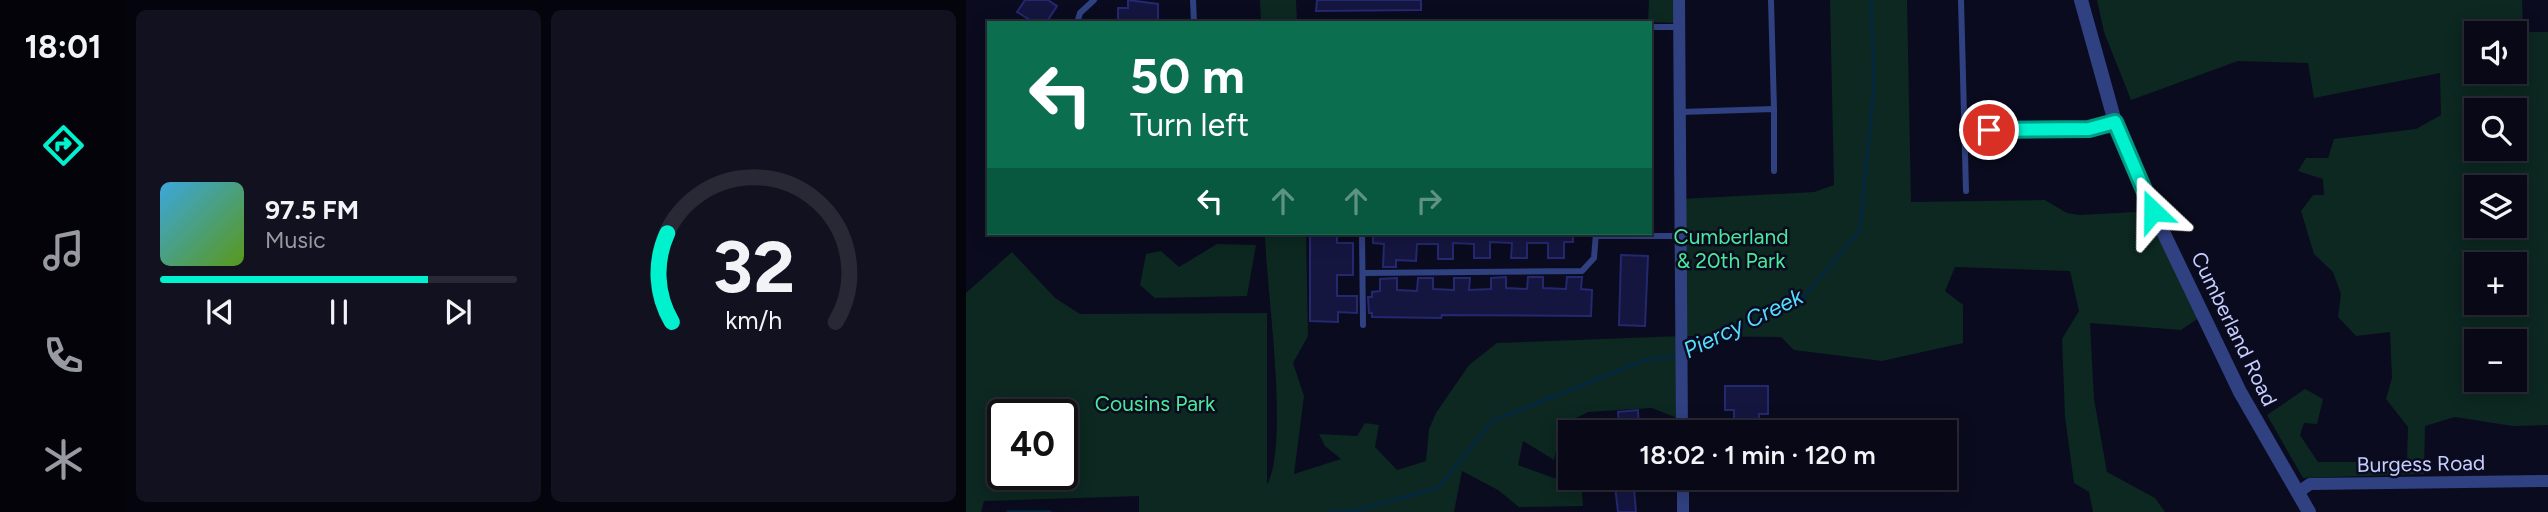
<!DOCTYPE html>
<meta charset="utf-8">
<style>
:root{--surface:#080816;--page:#11111f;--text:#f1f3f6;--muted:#989aa1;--line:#292935;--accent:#00f1cd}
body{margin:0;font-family:Figtree,sans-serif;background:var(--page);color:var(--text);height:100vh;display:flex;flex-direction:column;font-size:26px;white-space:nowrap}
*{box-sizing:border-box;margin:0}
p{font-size:23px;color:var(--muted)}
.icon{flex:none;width:38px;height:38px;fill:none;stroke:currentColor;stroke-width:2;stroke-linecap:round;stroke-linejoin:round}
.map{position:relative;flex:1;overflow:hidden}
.panel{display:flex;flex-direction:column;gap:10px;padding:10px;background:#04040c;width:840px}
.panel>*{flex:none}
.guide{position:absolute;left:21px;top:21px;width:665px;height:214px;border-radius:0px;box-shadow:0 4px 18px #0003,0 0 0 2px var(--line);background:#0b6e4f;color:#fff;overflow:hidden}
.buttons{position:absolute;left:1498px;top:21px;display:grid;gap:14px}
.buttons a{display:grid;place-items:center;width:63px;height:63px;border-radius:0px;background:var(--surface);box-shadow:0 4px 18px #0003,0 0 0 2px var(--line);font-size:35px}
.speed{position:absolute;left:21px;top:399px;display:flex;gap:14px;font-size:35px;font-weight:700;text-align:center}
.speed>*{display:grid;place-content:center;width:91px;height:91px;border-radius:50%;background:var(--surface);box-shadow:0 4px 18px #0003,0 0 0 2px var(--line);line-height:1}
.speed .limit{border:4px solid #111;border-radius:10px;background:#fff;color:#111}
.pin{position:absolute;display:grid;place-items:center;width:60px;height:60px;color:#fff;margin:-30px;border:4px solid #fff;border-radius:50%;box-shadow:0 2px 7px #0007}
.me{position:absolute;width:77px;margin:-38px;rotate:337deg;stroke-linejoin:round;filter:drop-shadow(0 0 5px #0008)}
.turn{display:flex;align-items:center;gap:24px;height:147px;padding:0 28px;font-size:32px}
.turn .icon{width:91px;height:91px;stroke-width:2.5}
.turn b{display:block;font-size:49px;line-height:60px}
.lanes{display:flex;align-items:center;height:66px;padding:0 28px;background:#0003;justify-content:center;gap:35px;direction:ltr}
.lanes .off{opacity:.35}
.panel .card{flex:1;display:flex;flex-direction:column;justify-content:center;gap:10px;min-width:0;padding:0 24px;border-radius:10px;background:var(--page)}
.panel .dial{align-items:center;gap:0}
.dial svg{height:182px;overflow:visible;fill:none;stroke:var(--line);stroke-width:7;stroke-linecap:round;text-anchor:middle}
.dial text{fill:var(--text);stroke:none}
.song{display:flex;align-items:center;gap:21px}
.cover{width:84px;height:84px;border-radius:10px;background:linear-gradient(135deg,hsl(200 70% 55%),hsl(90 70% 35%))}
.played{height:7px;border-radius:4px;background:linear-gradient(90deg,var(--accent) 75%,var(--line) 75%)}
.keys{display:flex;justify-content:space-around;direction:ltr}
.panel .tiles{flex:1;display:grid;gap:10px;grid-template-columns:repeat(2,1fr)}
.trip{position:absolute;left:592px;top:420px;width:399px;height:70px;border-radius:0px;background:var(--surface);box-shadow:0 4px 18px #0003,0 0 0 2px var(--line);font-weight:600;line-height:70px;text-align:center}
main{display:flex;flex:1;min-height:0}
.tabs{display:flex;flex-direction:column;width:126px;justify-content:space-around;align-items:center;background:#030309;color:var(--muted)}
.tabs .icon{width:49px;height:49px}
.tabs .active{color:var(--accent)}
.tabs b{font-size:32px;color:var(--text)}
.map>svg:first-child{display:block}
.green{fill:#0c2820;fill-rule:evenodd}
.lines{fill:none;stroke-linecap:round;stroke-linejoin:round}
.stream{stroke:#04273c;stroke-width:3.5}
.building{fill:#141640;stroke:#24286f;stroke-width:2}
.service{stroke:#304182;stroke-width:6}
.minor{stroke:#304182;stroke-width:12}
.tertiary{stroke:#304182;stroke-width:14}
.route-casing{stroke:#009d85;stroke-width:18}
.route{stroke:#00f1cd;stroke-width:12}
.labels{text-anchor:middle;stroke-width:5;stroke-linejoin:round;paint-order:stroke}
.park-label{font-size:21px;fill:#48ea99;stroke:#0a0b1e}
.street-label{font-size:21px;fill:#c6ceff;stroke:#0a0b1e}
.water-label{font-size:23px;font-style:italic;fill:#54dbff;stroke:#0a0b1e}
</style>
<main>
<nav class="tabs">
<b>18:01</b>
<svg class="icon active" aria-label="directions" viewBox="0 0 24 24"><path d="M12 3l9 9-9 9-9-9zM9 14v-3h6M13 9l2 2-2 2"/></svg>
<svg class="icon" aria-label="music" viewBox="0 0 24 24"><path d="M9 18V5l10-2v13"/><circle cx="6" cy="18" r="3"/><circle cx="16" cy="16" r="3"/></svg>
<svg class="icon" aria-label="phone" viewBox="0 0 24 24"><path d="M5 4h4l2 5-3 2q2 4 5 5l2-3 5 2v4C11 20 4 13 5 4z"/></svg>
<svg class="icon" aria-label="climate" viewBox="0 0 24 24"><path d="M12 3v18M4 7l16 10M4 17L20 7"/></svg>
</nav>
<section class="panel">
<div class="tiles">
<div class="card">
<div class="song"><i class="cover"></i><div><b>97.5 FM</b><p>Music</p></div></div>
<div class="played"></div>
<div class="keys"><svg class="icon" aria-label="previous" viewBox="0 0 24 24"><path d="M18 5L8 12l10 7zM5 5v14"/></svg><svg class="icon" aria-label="pause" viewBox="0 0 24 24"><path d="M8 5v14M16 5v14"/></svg><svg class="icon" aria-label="next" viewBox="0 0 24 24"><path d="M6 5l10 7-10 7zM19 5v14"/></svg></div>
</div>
<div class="card dial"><svg viewBox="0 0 100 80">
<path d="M14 69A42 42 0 1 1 86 69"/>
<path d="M14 69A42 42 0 0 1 12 30" stroke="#00f1cd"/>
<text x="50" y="56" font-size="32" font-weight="700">32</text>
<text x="50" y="72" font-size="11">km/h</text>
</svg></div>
</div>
</section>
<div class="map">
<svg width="1582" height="512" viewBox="0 0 1582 512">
<rect width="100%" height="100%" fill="#0a0b1e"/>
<g class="green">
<polygon points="294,0 330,0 331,23 295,23"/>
<polygon points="683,0 713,0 713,23 682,22"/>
<path d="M864,0H941L945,202L1079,200L1101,213L1114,215L1187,211L1237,315L1215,330L1124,323L1128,399L1141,472L1189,498L1199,512H1127L1123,492L1108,483L1099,417L1096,339L1113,311L1104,271L989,267L979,291L997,305V343L916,361L828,350L815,337L716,336V420L686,408L622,412L596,425L588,460L557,441L552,465L588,478L615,481L617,506L553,507L532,490L496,471L488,512H173V496L18,501L15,512H0V293L46,252L89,298L114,314L301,313V485C324,442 300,289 299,233H340L342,336L327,363L338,396L328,474L375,459L359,446L353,434L391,436L399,423L413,425L409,447L431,470L460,461L463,429L470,413L503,365L531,343L715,336V199L848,192L868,185ZM37,415H96V474H37Z"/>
<path d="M1131,0H1556L1557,32H1582V425L1547,426L1489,417L1459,426L1458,474L1337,478L1301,415L1339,389L1357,399L1351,424L1338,423L1334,435L1352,462H1441L1442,427L1420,399L1426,378L1424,332L1390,336L1372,317L1375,294L1367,272L1348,254L1335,211L1347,195H1358L1357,179L1332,171L1340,158H1362L1368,139L1450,129L1475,115L1474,73L1348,98L1342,63L1272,61L1165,100L1138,32ZM1549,33V72H1510V33ZM1549,110V149H1510V110ZM1549,187V226H1510V187ZM1549,264V303H1510V264ZM1549,341V380H1510V341Z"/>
<polygon points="251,244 290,245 281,296 189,298 174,285 180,254 195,251 213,267"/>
</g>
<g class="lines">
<g class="stream">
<polyline points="718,355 837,298 894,230 908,84 905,0"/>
<polyline points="42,512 84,512"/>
<polyline points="364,512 387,511 472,488 526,421 679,360 711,356"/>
</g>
</g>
<g class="building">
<polygon points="59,0 82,0 91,6 80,23 69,23 51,12"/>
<polygon points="162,0 192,4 192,23 152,23 152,8 162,8"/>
<polygon points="351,0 455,0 455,10 350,11"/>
<polygon points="407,233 607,233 607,242 598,242 598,258 582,258 582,243 561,243 561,258 545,258 546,243 524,242 524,258 508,258 508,244 487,243 487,259 472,259 472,244 451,244 450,261 430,260 430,267 417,267 418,244 407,243"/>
<polygon points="344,234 371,234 371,243 387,243 387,275 371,275 371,296 391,296 391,313 372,312 372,322 344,321"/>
<polygon points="655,255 682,256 679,326 653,325"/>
<polygon points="540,277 540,288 561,289 562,277 577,277 577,288 600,289 601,277 616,277 615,289 626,290 625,316 476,315 475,318 406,317 406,313 403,313 402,297 406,297 406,292 414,291 414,279 431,278 431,290 451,291 452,278 467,278 467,289 488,290 488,278 504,278 503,290 525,289 525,278"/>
<polygon points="759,386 802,386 802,414 793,414 793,432 768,432 768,410 759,410"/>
<polygon points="672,410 673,432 654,432 652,412"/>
<polygon points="648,478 667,478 670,512 652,512"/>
</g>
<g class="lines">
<g class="service">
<polyline points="227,0 228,23"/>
<polyline points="805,0 808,109"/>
<polyline points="995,0 1000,191"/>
<polyline points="111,23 114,13 128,0"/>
<polyline points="684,27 713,27"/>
<polyline points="714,112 808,109 808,171"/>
<polyline points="997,130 1123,129 1147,122"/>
<polyline points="396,233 397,325"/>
<polyline points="630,236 715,236"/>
<polyline points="397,273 616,271 628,258 630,233"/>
</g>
<g class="minor">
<polyline points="713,0 716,432"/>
<polyline points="717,478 717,512"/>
<polyline points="1331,493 1344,484 1582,481"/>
</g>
<polyline class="tertiary" points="1115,0 1149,122 1187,211 1274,392 1343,512"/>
</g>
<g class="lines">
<defs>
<polyline id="route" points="1023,130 1123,129 1149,122 1187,211"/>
</defs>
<use href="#route" class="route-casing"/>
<use href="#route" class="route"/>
</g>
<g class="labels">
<g class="park-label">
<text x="765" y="244">Cumberland<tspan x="765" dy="24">&amp; 20th Park</tspan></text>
<text x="189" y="411">Cousins Park</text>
</g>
<g class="street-label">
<text transform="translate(1268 329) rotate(64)" y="7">Cumberland Road</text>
<text transform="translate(1455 464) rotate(-1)" y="7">Burgess Road</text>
</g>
<g class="water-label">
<text transform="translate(777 323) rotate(-26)" y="8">Piercy Creek</text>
</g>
</g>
</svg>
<div class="buttons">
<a><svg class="icon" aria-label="sound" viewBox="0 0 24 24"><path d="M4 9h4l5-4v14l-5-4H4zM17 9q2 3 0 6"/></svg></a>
<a><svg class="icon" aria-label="search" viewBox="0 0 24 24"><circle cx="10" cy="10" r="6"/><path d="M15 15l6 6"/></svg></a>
<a><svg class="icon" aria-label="layers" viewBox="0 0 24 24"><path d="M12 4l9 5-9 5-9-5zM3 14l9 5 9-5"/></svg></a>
<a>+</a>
<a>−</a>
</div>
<div class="speed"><div class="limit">40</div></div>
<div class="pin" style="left:1023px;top:130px;background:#d93025"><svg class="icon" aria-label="arrive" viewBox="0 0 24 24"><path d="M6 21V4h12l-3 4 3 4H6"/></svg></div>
<svg class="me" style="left:1187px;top:211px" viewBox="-20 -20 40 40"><path d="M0-17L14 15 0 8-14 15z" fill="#00f1cd" stroke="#fff" stroke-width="4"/></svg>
<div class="trip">18:02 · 1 min · 120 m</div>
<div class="guide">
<div class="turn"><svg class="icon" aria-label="left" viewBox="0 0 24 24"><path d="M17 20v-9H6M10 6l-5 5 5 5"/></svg><div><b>50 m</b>Turn left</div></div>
<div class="lanes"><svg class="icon" aria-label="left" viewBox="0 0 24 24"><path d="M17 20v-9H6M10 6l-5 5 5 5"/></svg><svg class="icon off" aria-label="ahead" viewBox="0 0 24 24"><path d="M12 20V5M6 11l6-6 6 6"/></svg><svg class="icon off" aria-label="ahead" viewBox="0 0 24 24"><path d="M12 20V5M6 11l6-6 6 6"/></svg><svg class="icon off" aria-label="right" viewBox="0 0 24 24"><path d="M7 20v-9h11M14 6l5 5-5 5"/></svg></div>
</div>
</div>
</main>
